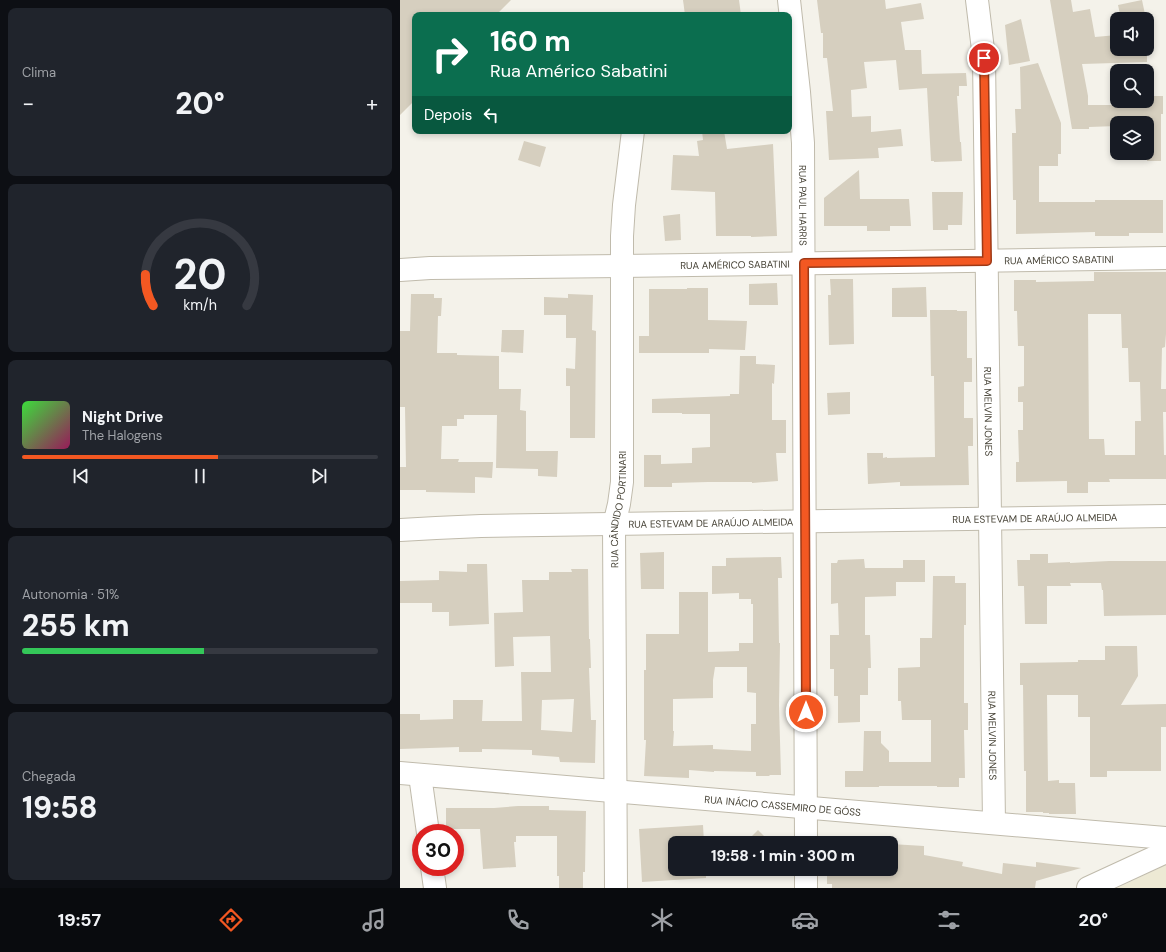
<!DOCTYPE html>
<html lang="pt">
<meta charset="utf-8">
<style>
:root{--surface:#171b24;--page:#20242c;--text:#f1f3f6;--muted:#9ea1a6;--line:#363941;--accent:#f35822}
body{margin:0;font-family:"DM Sans",sans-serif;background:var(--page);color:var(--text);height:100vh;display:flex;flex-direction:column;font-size:15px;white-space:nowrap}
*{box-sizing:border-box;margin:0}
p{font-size:13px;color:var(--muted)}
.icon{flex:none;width:22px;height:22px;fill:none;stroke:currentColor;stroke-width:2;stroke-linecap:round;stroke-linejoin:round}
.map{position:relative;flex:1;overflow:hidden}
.sheet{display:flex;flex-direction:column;gap:8px;padding:8px;background:#0d0f14;width:400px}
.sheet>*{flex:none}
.hud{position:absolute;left:12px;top:12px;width:380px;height:122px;border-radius:8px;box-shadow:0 2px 6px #0003;background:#0b6e4f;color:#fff;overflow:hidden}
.tools{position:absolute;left:710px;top:12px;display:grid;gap:8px}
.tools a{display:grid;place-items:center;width:44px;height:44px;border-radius:8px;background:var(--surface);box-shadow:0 2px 6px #0003;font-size:20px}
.speed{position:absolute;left:12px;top:824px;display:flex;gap:8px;font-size:20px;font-weight:700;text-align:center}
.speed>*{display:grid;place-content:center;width:52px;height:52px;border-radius:50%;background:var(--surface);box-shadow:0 2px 6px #0003;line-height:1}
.speed .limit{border:6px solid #d22;background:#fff;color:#111}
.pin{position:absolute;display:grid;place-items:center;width:34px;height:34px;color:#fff;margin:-17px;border:2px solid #fff;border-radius:50%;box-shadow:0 1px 4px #0007}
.me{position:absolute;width:44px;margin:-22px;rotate:0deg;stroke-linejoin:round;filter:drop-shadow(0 0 3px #0008)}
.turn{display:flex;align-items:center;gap:14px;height:84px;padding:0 12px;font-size:18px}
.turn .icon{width:52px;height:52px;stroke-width:2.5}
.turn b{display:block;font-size:28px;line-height:34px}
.then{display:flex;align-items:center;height:38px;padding:0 12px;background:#0003;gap:8px;font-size:15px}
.big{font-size:30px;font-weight:800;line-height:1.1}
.sheet .tile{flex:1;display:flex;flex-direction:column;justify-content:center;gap:6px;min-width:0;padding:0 14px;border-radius:8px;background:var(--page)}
.sheet .dial{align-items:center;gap:0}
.dial svg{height:104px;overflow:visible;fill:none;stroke:var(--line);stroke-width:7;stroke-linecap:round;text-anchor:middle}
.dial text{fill:var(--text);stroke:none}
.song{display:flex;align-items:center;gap:12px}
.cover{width:48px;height:48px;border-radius:6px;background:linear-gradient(135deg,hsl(120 70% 55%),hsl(330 70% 35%))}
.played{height:4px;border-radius:2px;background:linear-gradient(90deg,var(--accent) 55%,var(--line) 55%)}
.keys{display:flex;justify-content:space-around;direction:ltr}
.heat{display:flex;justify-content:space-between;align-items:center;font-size:22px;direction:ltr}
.charge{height:6px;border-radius:3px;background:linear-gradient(90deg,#34c759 51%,var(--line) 0)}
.trip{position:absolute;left:268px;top:836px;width:230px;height:40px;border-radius:8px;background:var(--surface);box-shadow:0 2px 6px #0003;font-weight:800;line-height:40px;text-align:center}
.tab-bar{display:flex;height:64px;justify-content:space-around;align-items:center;background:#090b0e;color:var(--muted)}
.tab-bar .icon{width:28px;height:28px}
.tab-bar .active{color:var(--accent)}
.tab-bar b{font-size:18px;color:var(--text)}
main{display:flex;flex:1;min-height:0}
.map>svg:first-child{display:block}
.education{fill:#ede9d4}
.building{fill:#d6cfbf;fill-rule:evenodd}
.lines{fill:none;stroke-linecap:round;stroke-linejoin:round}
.street-casing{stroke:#c0bbac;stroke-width:24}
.street{stroke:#fff;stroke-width:22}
.route-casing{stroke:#9e3916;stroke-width:10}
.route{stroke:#f35822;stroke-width:7}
.labels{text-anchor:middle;stroke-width:3;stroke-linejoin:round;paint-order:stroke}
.street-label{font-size:10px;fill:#484438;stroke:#fff}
</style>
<main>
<section class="sheet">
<div class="tile"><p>Clima</p>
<div class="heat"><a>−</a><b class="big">20°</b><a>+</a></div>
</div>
<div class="tile dial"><svg viewBox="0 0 100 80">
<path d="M14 69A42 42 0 1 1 86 69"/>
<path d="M14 69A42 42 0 0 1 8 45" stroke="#f35822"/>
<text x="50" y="56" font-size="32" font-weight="700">20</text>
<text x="50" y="72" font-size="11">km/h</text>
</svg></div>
<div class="tile">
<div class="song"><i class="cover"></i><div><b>Night Drive</b><p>The Halogens</p></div></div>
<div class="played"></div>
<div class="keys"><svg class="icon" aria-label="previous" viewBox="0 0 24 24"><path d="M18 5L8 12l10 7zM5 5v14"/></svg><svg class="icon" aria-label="pause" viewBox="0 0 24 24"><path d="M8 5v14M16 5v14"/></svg><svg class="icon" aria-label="next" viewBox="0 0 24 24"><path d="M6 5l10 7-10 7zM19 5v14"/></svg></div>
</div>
<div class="tile"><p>Autonomia · 51%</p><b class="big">255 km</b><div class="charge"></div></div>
<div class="tile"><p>Chegada</p><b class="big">19:58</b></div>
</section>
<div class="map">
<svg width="766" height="888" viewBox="0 0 766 888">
<rect width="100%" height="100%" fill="#f4f2ea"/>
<polygon class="education" points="766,865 766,888 717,888"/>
<g class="building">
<polygon points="0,0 111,0 96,15 15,15 15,100 0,115"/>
<polygon points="283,0 339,0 341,15 285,15"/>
<polygon points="417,0 485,0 486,9 521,3 524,19 501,22 505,50 521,50 522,74 566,73 567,86 559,86 559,96 557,96 560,142 561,142 562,161 534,162 534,161 531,161 527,88 499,90 496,60 464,62 467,88 451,90 452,117 471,116 471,132 501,129 503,146 478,148 479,158 429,160 426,111 433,111 427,58 423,58 423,33 421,33"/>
<polygon points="650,0 671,0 673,12 690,9 695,37 717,35 717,49 747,49 747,62 682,64 688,96 688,105 731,105 731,101 747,101 747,96 763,96 763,114 761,114 761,161 747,161 747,123 717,123 717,126 689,127 689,129 672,129"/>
<polygon points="742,0 746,19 721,19 718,5"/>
<polygon points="621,19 630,61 609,65 605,25"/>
<polygon points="638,63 661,123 661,154 658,154 658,166 639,166 639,202 695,202 695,200 763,200 763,233 729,233 729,236 695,236 695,232 616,234 616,200 613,200 612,133 616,133 615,109 621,109 620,67"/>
<polygon points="302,131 324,131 327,149 373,144 377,236 351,237 351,236 316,236 315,192 271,190 273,155 299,156 297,141 303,140"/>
<polygon points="124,141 146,147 140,167 118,160"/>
<polygon points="459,170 460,199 509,199 511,226 490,226 490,231 467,231 467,226 424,226 424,198"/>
<polygon points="532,192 563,192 562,225 548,225 548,230 533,230"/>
<polygon points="280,214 281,240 265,241 263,216"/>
<path d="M694,272H766V334L765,347L762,348L761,389H766V412H763L764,455H766V479H709L710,482H688V493H667V481L616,482V462H619L618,430H623V402H618V387L624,386V346H618L617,311H614V280H636V282L694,281ZM688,314H721L722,348H728L729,382H740L741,421H735V455H705L704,439H689Z"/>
<polygon points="430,279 453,279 454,344 429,345 428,295 431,295"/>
<polygon points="377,283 378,305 349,305 349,284"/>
<polygon points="526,287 527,317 492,317 492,288"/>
<polygon points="287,288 308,288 308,320 347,321 345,350 309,349 309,353 239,353 239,336 249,336 249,289 287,289"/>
<polygon points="11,294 34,294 34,298 42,298 41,316 38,316 37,353 57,353 57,355 99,356 99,389 121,389 120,410 126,411 126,451 158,451 157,477 138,476 138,469 96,468 97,415 64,415 64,419 57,419 57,426 42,426 41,459 59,459 58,462 93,462 92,478 75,477 75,493 26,492 26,490 0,490 0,467 6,467 5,407 0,407 0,331 10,331"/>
<polygon points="168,294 193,295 192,330 196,331 195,438 170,438 170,386 166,386 166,368 175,369 176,338 166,338 166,315 144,315 144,297 168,298"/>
<polygon points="530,310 557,310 557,311 567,311 567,358 572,358 572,382 564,382 564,418 573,418 573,446 568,446 569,485 500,486 500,482 468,484 467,453 483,453 483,458 487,457 487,458 535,457 534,376 531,376"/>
<polygon points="102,330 124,330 123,353 101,352"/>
<polygon points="340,356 356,356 356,364 375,365 374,384 372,383 372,420 386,420 386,453 376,453 378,481 352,483 352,482 308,482 272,483 272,487 244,487 244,455 261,455 261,464 292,463 292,448 310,447 310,414 282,414 282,413 252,413 252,399 330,396 330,394 339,394"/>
<polygon points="450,392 450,414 428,415 427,393"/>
<polygon points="264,552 264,589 241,589 240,553"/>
<polygon points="630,554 648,554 648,563 670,562 670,563 709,561 766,561 766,615 704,616 703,590 702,590 701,583 670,583 671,586 647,586 647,624 625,624 624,586 618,586 617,560 630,560"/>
<path d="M381,557L382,578H378L379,643H380L379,706L381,775H370L369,776H356V772L314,771V772L289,770V778L244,776L246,740H244V670H246V634H279V592H308V652L339,651V643H353V604H351V599H339V593L312,594V566H326V558ZM315,667H347V692L356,693V724H351V751L313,749V745L273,746L274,731H273V699L313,698V680Z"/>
<polygon points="464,559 465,568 503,568 503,560 525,560 525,582 496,582 496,596 465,597 465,635 470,635 471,668 468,668 468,695 460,695 460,722 438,723 438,696 434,696 434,669 430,669 430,635 439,635 438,603 431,604 431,563 437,563 438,560"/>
<polygon points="67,564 87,564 89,624 49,626 49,612 32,612 32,603 0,603 0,581 39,580 39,571 67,572"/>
<path d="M171,569H188L189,639H190L191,668H189L191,720H196L195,763L160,762L159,757L132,755V750L82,749V752H59V747L0,749V714H20V720L53,719V700H83L82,721H122L121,672H151L150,636L113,637L114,666L95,667L94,613L123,612L122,580H149V572H172ZM174,699L172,732L141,730L142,700Z"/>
<polygon points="533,576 555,576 555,583 566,583 566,625 564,625 564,703 568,703 568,730 564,730 565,778 559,778 559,787 537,787 537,786 479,786 479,787 445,787 445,771 463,771 464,731 481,731 481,743 489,751 489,762 531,762 531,720 502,720 501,701 498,701 498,668 520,667 520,638 532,638"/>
<polygon points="705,646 737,646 738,676 721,705 766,704 766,727 761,727 761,771 707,771 707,777 690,777 690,717 678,717 678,695 647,695 648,781 659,780 659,783 675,783 676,814 649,814 649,813 643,813 643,812 626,812 626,771 624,771 623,685 620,685 620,663 678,662 678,660 705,660"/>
<polygon points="118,806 149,806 149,810 186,811 185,872 183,872 183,888 159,888 159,876 157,876 157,836 116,836 116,842 114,842 116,867 83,869 80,829 46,829 46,808 94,808"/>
<polygon points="303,825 304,843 275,843 275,869 306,869 306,878 242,882 239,829"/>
<polygon points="358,830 371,843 345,843"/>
<polygon points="491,844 524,846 524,855 563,862 562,866 602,874 603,863 636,867 636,862 681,868 636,881 635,888 432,888 432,884 427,884 427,869 491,869"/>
</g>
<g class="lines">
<defs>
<g id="street">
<path id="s1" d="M389,0L399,92L403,143L406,843"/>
<path id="s2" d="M577,0L584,58L594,823"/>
<path id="s3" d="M0,270L30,268L221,266L766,258"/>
<path id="s4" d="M0,530L36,528L81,526L766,516"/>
<path id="s5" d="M0,773L766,838"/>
<polyline points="20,775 28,833"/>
<polyline points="32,867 35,888"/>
<polyline points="406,869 406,888"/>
<path id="s6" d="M216,888L214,525L219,504L222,482V236L224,205L233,131"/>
<polyline points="688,888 766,852"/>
</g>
</defs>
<use href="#street" class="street-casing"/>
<use href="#street" class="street"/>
</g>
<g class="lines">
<defs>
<polyline id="route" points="406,712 404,263 587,261 584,58"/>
</defs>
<use href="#route" class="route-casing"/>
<use href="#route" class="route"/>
</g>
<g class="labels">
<g class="street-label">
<text dy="4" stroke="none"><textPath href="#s1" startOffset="206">RUA PAUL HARRIS</textPath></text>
<text dy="4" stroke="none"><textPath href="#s3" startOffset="659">RUA AMÉRICO SABATINI</textPath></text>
<text dy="4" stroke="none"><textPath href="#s3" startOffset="335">RUA AMÉRICO SABATINI</textPath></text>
<text dy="4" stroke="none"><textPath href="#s2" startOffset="412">RUA MELVIN JONES</textPath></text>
<text dy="4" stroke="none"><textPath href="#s6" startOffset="379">RUA CÂNDIDO PORTINARI</textPath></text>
<text dy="4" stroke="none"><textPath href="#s4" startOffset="635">RUA ESTEVAM DE ARAÚJO ALMEIDA</textPath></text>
<text dy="4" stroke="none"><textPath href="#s4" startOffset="311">RUA ESTEVAM DE ARAÚJO ALMEIDA</textPath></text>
<text dy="4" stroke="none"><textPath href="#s2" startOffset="736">RUA MELVIN JONES</textPath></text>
<text dy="4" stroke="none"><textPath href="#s5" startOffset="384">RUA INÁCIO CASSEMIRO DE GÓSS</textPath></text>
</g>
</g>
</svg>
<div class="tools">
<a><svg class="icon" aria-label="sound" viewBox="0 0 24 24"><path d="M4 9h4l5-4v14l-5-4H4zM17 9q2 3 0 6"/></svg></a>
<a><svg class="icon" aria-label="search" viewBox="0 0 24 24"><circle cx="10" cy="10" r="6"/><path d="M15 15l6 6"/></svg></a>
<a><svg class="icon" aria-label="layers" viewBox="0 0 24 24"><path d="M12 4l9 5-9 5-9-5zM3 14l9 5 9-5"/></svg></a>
</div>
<div class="speed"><div class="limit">30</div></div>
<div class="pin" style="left:584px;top:58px;background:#d93025"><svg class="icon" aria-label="arrive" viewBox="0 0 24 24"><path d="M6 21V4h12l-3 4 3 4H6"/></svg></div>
<svg class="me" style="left:406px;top:712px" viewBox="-20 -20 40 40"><circle r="17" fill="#f35822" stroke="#fff" stroke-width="3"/><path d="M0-11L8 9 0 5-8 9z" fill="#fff"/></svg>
<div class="trip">19:58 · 1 min · 300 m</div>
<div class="hud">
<div class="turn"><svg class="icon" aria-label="right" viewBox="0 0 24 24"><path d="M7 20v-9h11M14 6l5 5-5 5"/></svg><div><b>160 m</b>Rua Américo Sabatini</div></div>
<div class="then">Depois<svg class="icon" aria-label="left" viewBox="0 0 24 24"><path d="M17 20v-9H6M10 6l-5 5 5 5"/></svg></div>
</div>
</div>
</main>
<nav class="tab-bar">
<b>19:57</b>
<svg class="icon active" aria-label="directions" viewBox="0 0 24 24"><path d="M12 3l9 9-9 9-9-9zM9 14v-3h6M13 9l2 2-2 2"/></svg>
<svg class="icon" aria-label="music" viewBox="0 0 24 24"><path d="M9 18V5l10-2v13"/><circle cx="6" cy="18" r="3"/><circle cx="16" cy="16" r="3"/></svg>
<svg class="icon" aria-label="phone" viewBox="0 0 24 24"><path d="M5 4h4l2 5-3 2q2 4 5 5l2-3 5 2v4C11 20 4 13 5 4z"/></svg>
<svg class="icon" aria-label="climate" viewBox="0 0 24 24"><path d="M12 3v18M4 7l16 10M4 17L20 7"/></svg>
<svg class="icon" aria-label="car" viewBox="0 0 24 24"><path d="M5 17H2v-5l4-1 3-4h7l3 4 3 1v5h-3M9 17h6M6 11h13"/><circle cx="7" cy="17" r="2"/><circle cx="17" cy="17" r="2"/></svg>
<svg class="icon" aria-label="filters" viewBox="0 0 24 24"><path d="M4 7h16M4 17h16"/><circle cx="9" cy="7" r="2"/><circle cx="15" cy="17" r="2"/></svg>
<b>20°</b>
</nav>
